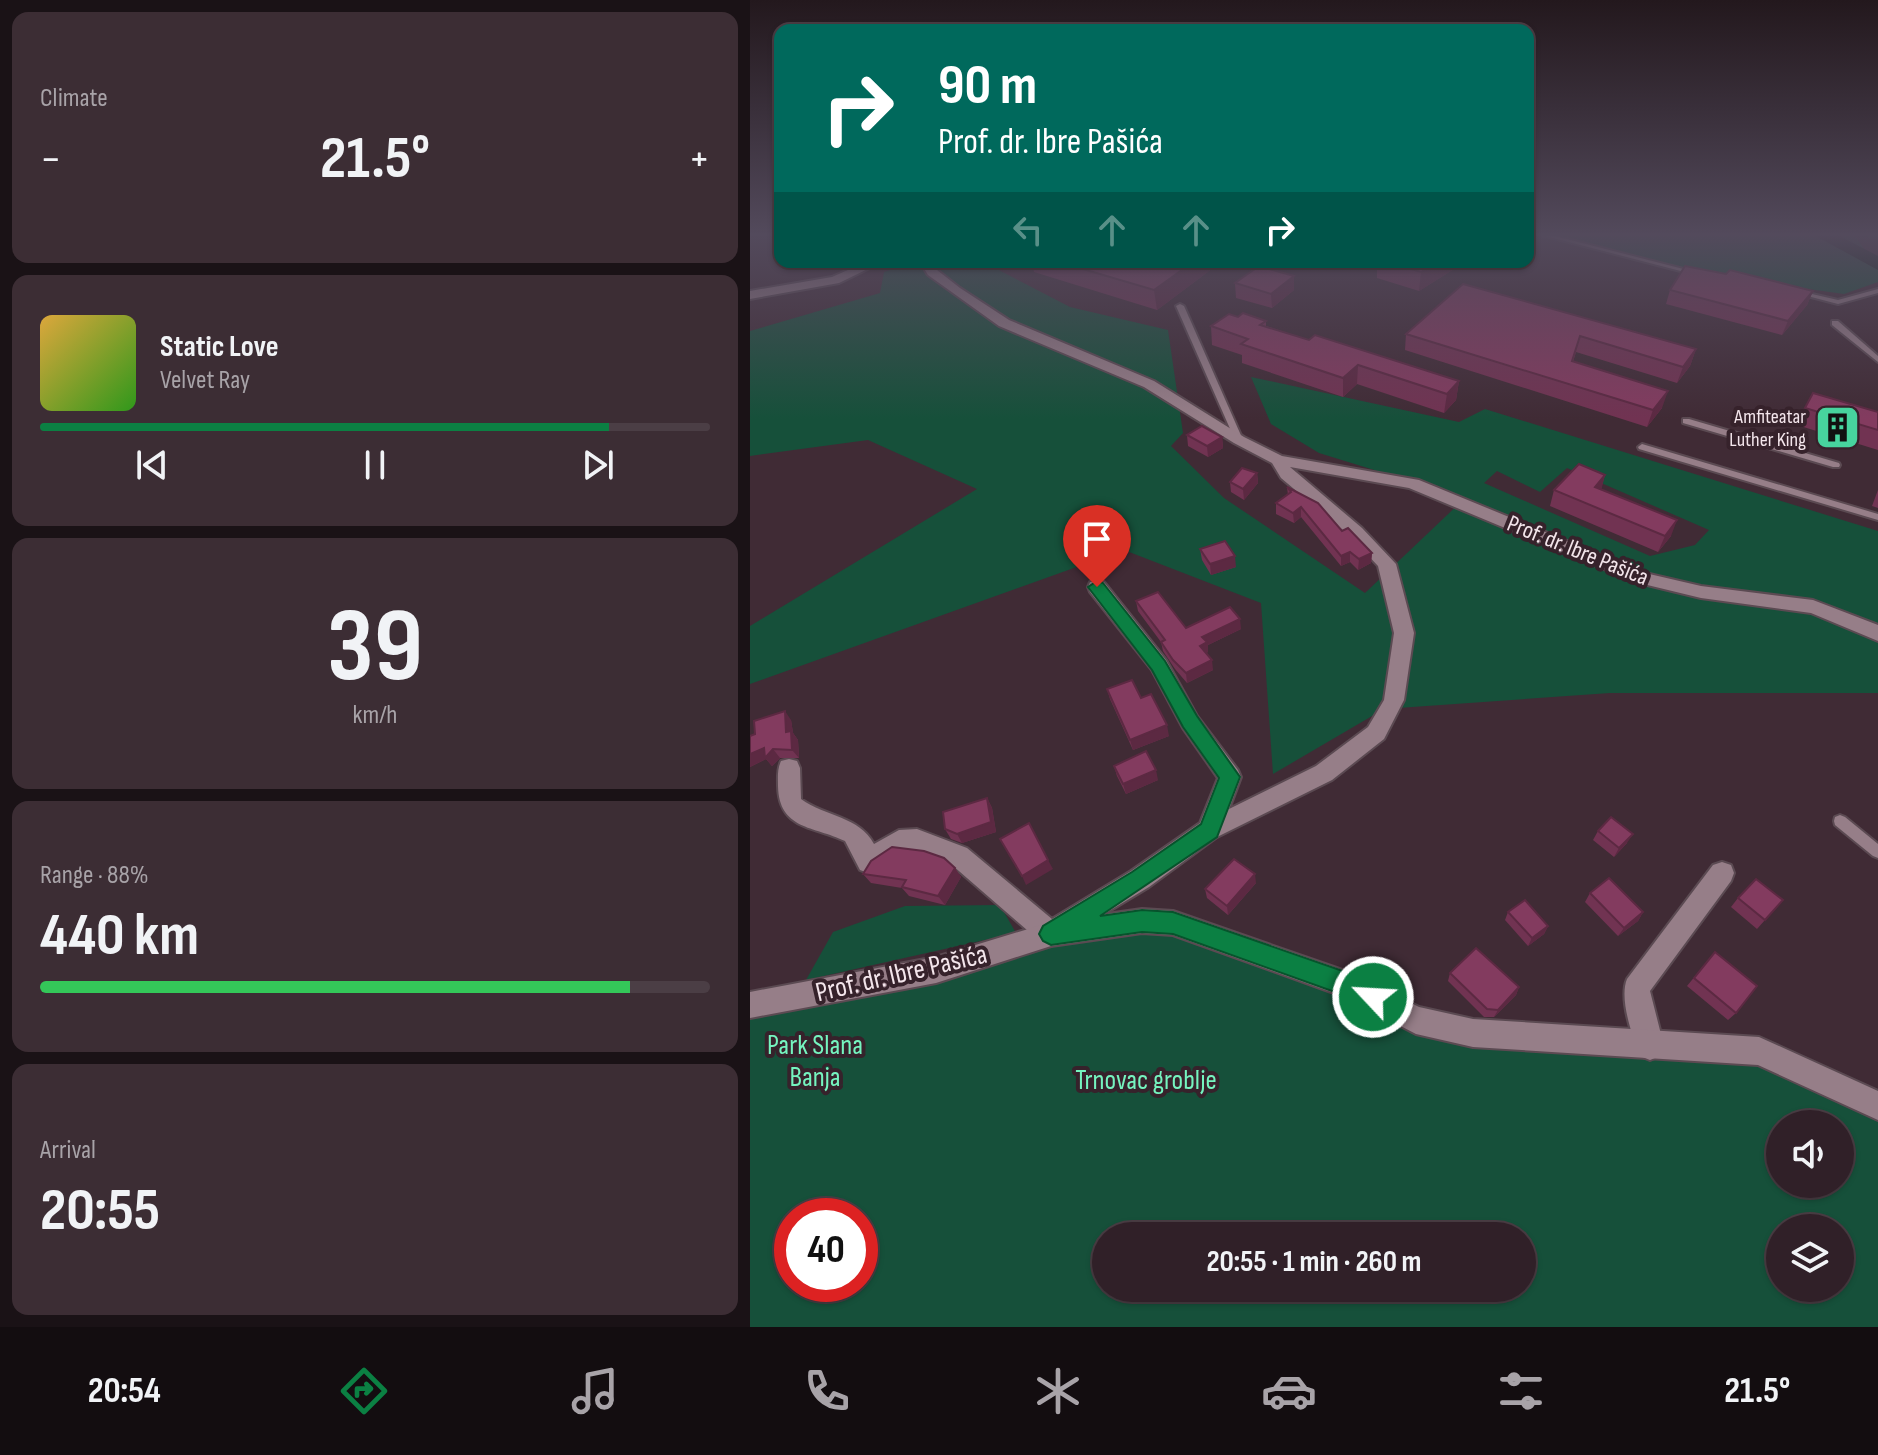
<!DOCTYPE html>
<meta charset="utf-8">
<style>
:root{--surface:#302028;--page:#3c2d34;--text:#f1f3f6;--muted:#a8a3a8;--line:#4b3e45;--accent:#0b8043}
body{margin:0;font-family:"Sofia Sans Condensed",sans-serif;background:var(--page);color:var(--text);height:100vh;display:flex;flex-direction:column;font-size:30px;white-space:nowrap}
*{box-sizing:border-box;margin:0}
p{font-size:26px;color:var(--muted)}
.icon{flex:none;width:44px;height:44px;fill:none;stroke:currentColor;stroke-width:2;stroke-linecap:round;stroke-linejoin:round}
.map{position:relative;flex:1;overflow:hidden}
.drawer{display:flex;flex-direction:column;gap:12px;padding:12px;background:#1a1216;width:750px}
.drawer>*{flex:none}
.top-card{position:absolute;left:24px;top:24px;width:760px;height:244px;border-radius:16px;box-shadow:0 2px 6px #0004,0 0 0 2px var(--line);background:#00695c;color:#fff;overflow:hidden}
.fabs{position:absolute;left:1016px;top:1110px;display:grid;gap:16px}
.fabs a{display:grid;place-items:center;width:88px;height:88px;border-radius:50%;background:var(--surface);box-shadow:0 2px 6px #0004,0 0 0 2px var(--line);font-size:40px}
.speed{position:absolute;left:24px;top:1198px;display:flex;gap:16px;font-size:40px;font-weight:700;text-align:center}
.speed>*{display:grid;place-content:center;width:104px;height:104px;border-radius:50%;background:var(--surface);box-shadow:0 2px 6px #0004,0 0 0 2px var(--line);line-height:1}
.speed .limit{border:12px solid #d22;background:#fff;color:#111}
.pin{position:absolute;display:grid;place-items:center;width:68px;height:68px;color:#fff;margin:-82px -34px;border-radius:50% 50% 50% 0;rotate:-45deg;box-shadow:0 0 8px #0007}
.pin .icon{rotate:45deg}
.me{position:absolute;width:88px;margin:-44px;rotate:295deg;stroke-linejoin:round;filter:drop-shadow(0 0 6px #0008)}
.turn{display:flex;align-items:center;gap:28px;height:168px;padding:0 32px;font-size:36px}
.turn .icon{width:104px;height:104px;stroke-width:2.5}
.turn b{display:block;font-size:56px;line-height:68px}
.lanes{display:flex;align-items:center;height:76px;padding:0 32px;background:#0003;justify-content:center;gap:40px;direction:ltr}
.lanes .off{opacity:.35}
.big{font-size:60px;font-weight:700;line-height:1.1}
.drawer .tile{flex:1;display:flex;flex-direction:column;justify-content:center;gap:12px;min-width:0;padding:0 28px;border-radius:16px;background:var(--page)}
.drawer .dial{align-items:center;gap:0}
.dial b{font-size:104px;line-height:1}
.song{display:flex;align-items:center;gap:24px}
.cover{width:96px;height:96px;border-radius:12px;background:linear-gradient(135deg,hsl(40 70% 55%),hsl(110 70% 35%))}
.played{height:8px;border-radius:4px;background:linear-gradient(90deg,var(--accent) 85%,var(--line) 85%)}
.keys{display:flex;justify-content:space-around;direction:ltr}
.heat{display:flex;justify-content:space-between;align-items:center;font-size:44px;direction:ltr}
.charge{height:12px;border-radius:6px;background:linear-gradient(90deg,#34c759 88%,var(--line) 0)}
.trip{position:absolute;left:342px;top:1222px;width:444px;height:80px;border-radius:40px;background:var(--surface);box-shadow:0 2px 6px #0004,0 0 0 2px var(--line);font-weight:700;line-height:80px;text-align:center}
.tabs{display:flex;height:128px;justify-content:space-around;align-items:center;background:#130d10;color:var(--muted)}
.tabs .icon{width:56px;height:56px}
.tabs .on{color:var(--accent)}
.tabs b{font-size:36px;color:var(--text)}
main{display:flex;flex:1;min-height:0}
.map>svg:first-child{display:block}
.green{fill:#16503a;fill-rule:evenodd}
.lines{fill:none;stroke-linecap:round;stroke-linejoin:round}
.river{fill:#042216;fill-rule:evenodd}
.service-casing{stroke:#5b4a52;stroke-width:4}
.minor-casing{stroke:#5b4a52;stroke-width:4}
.tertiary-casing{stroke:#5b4a52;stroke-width:4}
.service{fill:#967e88;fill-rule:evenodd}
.minor{fill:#967e88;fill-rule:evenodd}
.tertiary{fill:#967e88;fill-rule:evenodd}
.wall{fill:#713352}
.shaded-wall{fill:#5c2942}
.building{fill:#833b5f;stroke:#5c2942;stroke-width:2}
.route{fill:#0b8043;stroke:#07532c;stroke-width:2}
.labels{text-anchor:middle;stroke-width:8;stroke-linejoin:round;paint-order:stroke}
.far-poi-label{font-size:20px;fill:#f3e5eb;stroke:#36222b;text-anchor:end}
.street-label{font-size:24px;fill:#f3e5eb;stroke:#36222b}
.near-street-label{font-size:28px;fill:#f3e5eb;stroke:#36222b}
.near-park-label{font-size:28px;fill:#75f4bf;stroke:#36222b}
</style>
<main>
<section class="drawer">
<div class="tile"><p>Climate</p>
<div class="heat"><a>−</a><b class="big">21.5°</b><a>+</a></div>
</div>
<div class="tile">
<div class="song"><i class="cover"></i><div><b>Static Love</b><p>Velvet Ray</p></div></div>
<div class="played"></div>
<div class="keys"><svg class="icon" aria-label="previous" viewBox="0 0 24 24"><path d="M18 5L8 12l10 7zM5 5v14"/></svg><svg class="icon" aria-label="pause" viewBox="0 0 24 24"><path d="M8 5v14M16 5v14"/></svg><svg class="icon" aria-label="next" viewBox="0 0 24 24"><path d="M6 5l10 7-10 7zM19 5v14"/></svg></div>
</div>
<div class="tile dial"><b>39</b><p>km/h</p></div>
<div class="tile"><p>Range · 88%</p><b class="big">440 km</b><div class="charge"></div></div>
<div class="tile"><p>Arrival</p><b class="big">20:55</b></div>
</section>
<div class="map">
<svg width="1128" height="1327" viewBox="0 0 1128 1327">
<rect width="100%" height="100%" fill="#402b35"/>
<g class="green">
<polygon points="798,234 1128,234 1128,239 1104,234 1128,270 1128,282 1094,294 967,276"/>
<path d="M164,262H251L243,267L320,307L418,330L433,433L421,446L474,498L615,593L715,498L569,453L521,424L501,377L709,422L735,409L1128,531V693H860L634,709L523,774L511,603L374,550L0,684V626L227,489L118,440L0,456V331L130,293L134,272ZM817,468L959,530L945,545L900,556L734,483L747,471L790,492Z"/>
<polygon points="250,905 266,933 56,980 83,932 155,906"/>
<path d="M392,921L666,1020L1009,1051L1128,1106V1327H0V1006ZM1030,1124H1090V1184H1030ZM42,1216H110V1284H42ZM1030,1228H1090V1288H1030ZM356,1236H772V1288H356Z"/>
</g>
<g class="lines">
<polygon class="river" points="1062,234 1086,234 1128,256 1128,270"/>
<defs>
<g id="service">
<polygon points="788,234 797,234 949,273 946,275"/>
<polygon points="1128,289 1128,293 1088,304 1046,293 1049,291 1088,300"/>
<polygon points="430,304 434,306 493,440 492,442 489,443 485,440 426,306"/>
<polygon points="1082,321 1088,321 1128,356 1128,362 1082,325"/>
<polygon points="933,419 939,419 1089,463 1090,465 1089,467 1083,467 933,423"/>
<polygon points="892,444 1128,514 1128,520 889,449 888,447"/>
<polygon points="1090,815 1095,817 1128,844 1128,858 1123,856 1085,825 1084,821 1085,817"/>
</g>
<g id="minor">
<polygon points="116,262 132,262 89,283 0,299 0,291 82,277"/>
<path d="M170,262H182L187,270L210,288L259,320L404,381L494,437L532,456L669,480L895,573L951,586L1063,600L1128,625V641L1061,613L951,598L885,582L659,488L540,467L612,528L646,564L664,633L654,700L634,739L582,780L467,837L399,887L301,946L292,943L202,865L164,850H153L118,873L110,870L95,841C64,826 29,830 28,786C28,777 27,770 31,761L39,759L47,761L50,768L51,799C76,817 109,816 124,844L149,830L167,829L217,848L302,919L381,871L450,823L468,778L433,728L402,670L340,592L338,587L340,582H354L416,660L447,716L488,770L491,777L479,809L566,766L618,727L634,700L644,633L628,566L600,536L531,478L522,463L484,443L394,387L249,326L178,275Z"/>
<path d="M972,862L981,865L984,873L981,881L900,991L914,1046L910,1056L900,1060L890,1056C882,1036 869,998 877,979L963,865Z"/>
</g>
<polygon id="tertiary" points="392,909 423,911 601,973 669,1007 723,1019 1009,1037 1128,1091 1128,1120 1008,1065 723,1047 666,1034 595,997 423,935 392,933 301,946 186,983 0,1018 0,992 186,957 301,922"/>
</defs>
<use href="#service" class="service-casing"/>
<use href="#minor" class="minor-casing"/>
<use href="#tertiary" class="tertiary-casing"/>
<use href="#service" class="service"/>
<use href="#minor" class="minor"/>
<use href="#tertiary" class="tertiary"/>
</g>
<g class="wall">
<polygon points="282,262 471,262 407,310 284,272"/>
<polygon points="621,262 712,262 712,264 669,291 627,278 627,264"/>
<polygon points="544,276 544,290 522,308 486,298 485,283"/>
<polygon points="713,284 946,349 940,366 927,383 826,352 823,362 912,408 897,427 655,350 656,334"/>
<polygon points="920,290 1063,291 1057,305 1032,335 916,304"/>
<polygon points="488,317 516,321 516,326 559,340 709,381 706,400 694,413 607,384 593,397 492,363 492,355 462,345 461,326"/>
<polygon points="1063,393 1128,412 1128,450 1047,425"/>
<polygon points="437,435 472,437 473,448 458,457 438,446"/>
<polygon points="507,473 508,483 494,500 481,492 480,482"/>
<polygon points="855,475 851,489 921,536 908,552 800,506 804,490"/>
<polygon points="537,487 592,531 622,553 621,563 608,570 600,562 591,566 551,517 544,523 526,514 526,503 538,495"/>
<polygon points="1128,490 1128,508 1122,506"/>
<polygon points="450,549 486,567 461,575 452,560"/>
<polygon points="386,601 436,628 491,629 458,645 458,652 456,653 463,670 437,683 425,669 413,651 411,642 388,611"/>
<polygon points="357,689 391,698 419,736 383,750 360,699"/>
<polygon points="41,720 43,733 48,740 49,758 30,758 22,766 16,759 0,767 0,736"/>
<polygon points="364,766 408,780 376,794 367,776"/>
<polygon points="237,798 242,808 246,832 212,843 201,839 195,829"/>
<polygon points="848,831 877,843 864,857 843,840"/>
<polygon points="205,868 211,877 195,905 159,896 152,888 121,883 113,874"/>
<polygon points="506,883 478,915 457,898 455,889"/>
<polygon points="840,893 893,912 888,921 868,936 835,902"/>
<polygon points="988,898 1033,900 1007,929 981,907"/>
<polygon points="758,912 798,926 794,934 778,946 755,920"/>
<polygon points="965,952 986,1013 978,1020 937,986"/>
<polygon points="700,973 769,987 766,995 744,1017 734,1017 698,981"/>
</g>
<g class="shaded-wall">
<polygon points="443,262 471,262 407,310 404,290"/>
<polygon points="688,262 712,262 712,264 669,291 671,272"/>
<polygon points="544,276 544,290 522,308 521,294"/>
<polygon points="1063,291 1057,305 1032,335 1038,321"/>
<polygon points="946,349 940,366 927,383 933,367"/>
<polygon points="608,365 607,384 593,397 593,378"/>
<polygon points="709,381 706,400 694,413 697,394"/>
<polygon points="918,391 912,408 897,427 903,410"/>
<polygon points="472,437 473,448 458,457 457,446"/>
<polygon points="507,473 508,483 494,500 493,489"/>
<polygon points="855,475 851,491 845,487"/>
<polygon points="551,507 551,517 544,523 543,513"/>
<polygon points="927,520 921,536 908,552 915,536"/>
<polygon points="600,552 600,562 591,566 591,556"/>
<polygon points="622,553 621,563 608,570 609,559"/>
<polygon points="485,556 486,567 461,575 460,564"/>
<polygon points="490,619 491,629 458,645 458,652 451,656 450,646 452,637"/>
<polygon points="462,660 463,670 437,683 436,673"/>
<polygon points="35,711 41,720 43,733 48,740 49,758 42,750 36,732"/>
<polygon points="417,725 419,736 383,750 380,740"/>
<polygon points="14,748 23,749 30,758 22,766 16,759 0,767 0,754"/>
<polygon points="406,770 408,780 376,794 373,784"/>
<polygon points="237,798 242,808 246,832 212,843 207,834"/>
<polygon points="883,834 877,843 864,857 869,848"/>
<polygon points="298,860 303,869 276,885 272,876"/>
<polygon points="205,868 211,877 195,905 188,896"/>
<polygon points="505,874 506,883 478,915 477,906"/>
<polygon points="893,912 888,921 868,936 874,928"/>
<polygon points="798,926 794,934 778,946 782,938"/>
<polygon points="769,987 766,995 744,1017 748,1010"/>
</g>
<g class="building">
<polygon points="309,262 443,262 404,290"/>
<polygon points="637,262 688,262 671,272"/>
<polygon points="509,266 544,276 521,294 485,283"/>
<polygon points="935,266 976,274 980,270 1063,291 1038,321 920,290"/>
<polygon points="713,284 946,349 933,367 830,336 822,361 918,391 903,410 656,334"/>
<polygon points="493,313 516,321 510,325 559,340 565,335 709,381 697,394 608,365 593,378 491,344 498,339 461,326 479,314 488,317"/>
<polygon points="1063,393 1128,412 1128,430 1055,408"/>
<polygon points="452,426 472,437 457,446 437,435"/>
<polygon points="829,464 855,475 845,487 927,520 915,536 804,490"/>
<polygon points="492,468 507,473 493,489 480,482"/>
<polygon points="537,487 568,503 592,531 598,528 622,553 609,559 600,552 591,556 551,507 543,513 526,503 541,492"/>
<polygon points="475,541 485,556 460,564 450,549"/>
<polygon points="408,592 436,628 480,607 490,619 452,637 457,642 450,646 462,660 436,673 423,660 411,642 415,640 386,601"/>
<polygon points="382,680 391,698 401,694 417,725 380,740 357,689"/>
<polygon points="35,711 36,732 41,731 42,750 23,749 15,758 14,748 0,754 0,736 5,734 4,721"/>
<polygon points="396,751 406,770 373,784 364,766"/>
<polygon points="237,798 241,822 207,834 195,829 193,812"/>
<polygon points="861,817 883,834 869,848 848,831"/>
<polygon points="279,823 298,860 272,876 250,839"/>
<polygon points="142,847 174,851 194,858 205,868 188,896 152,887 156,880 113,874 121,861"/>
<polygon points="484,859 505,874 477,906 455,889"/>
<polygon points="859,878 893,912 874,928 840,893"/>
<polygon points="1006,879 1033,900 1015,920 988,898"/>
<polygon points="775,900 798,926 782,938 758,912"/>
<polygon points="726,948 769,987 748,1010 737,1009 700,973"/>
<polygon points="965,952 1007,986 986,1013 944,978"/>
</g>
<linearGradient id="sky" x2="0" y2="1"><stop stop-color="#23181d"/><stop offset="0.56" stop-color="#534a5c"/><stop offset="1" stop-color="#534a5c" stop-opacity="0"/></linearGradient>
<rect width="1128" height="419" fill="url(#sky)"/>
<polygon class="route" points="347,581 353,583 415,661 447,716 490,777 467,837 350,916 392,910 423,912 610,977 632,989 635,997 632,1006 623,1010 596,996 423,934 392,932 301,945 293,941 289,934 293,926 382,872 451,824 469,778 433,727 402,670 341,591 338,587"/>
<defs>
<symbol id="building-square" viewBox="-11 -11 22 22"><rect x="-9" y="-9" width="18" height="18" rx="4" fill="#47d49e" stroke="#36222b"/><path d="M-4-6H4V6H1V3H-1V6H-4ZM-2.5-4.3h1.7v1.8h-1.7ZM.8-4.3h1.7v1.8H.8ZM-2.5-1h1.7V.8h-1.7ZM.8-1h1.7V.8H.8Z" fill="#111"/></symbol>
</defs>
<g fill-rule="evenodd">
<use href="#building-square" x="1062" y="402" width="51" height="51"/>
</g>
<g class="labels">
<g class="far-poi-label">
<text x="1056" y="423">Amfiteatar<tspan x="1056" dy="23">Luther King</tspan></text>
</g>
<g class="street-label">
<text transform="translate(828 550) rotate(22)" y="8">Prof. dr. Ibre Pašića</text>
</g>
<g class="near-street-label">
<text transform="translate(151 972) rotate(-13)" y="10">Prof. dr. Ibre Pašića</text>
</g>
<g class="near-park-label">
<text x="65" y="1054">Park Slana<tspan x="65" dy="32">Banja</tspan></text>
<text x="396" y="1089">Trnovac groblje</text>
</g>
</g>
</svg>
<div class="fabs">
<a><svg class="icon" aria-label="sound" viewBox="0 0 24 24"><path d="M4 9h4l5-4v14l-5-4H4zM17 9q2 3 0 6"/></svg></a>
<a><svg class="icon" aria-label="layers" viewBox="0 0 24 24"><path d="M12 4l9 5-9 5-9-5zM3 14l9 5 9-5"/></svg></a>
</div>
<div class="speed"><div class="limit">40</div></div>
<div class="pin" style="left:347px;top:587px;background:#d93025"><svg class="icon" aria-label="arrive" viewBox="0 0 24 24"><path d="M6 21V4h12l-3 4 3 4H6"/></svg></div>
<svg class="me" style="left:623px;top:997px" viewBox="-20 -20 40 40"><circle r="17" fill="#0b8043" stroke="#fff" stroke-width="3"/><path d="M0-11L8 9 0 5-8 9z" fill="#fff"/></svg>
<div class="trip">20:55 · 1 min · 260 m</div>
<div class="top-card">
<div class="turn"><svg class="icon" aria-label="right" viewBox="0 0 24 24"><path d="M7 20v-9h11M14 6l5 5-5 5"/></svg><div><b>90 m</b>Prof. dr. Ibre Pašića</div></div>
<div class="lanes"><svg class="icon off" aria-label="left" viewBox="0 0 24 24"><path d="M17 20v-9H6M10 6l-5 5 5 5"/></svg><svg class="icon off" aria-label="ahead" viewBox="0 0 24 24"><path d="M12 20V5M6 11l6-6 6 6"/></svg><svg class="icon off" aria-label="ahead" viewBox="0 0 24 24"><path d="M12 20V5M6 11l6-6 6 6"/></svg><svg class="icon" aria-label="right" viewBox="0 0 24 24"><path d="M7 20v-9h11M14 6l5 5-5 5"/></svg></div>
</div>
</div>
</main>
<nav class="tabs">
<b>20:54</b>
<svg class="icon on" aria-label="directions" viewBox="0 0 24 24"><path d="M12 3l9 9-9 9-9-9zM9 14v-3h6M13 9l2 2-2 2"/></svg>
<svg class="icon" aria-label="music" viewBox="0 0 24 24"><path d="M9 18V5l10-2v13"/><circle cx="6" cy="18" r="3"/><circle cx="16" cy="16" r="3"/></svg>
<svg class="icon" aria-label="phone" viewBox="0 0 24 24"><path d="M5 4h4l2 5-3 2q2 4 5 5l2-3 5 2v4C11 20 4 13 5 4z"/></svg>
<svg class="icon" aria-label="climate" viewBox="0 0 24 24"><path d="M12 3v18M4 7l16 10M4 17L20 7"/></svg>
<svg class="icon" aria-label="car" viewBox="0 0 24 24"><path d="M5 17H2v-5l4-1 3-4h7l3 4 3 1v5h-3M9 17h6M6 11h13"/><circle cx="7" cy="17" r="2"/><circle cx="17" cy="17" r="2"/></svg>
<svg class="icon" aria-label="filters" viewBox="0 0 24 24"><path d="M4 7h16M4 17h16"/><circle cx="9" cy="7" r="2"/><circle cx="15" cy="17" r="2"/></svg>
<b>21.5°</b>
</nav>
